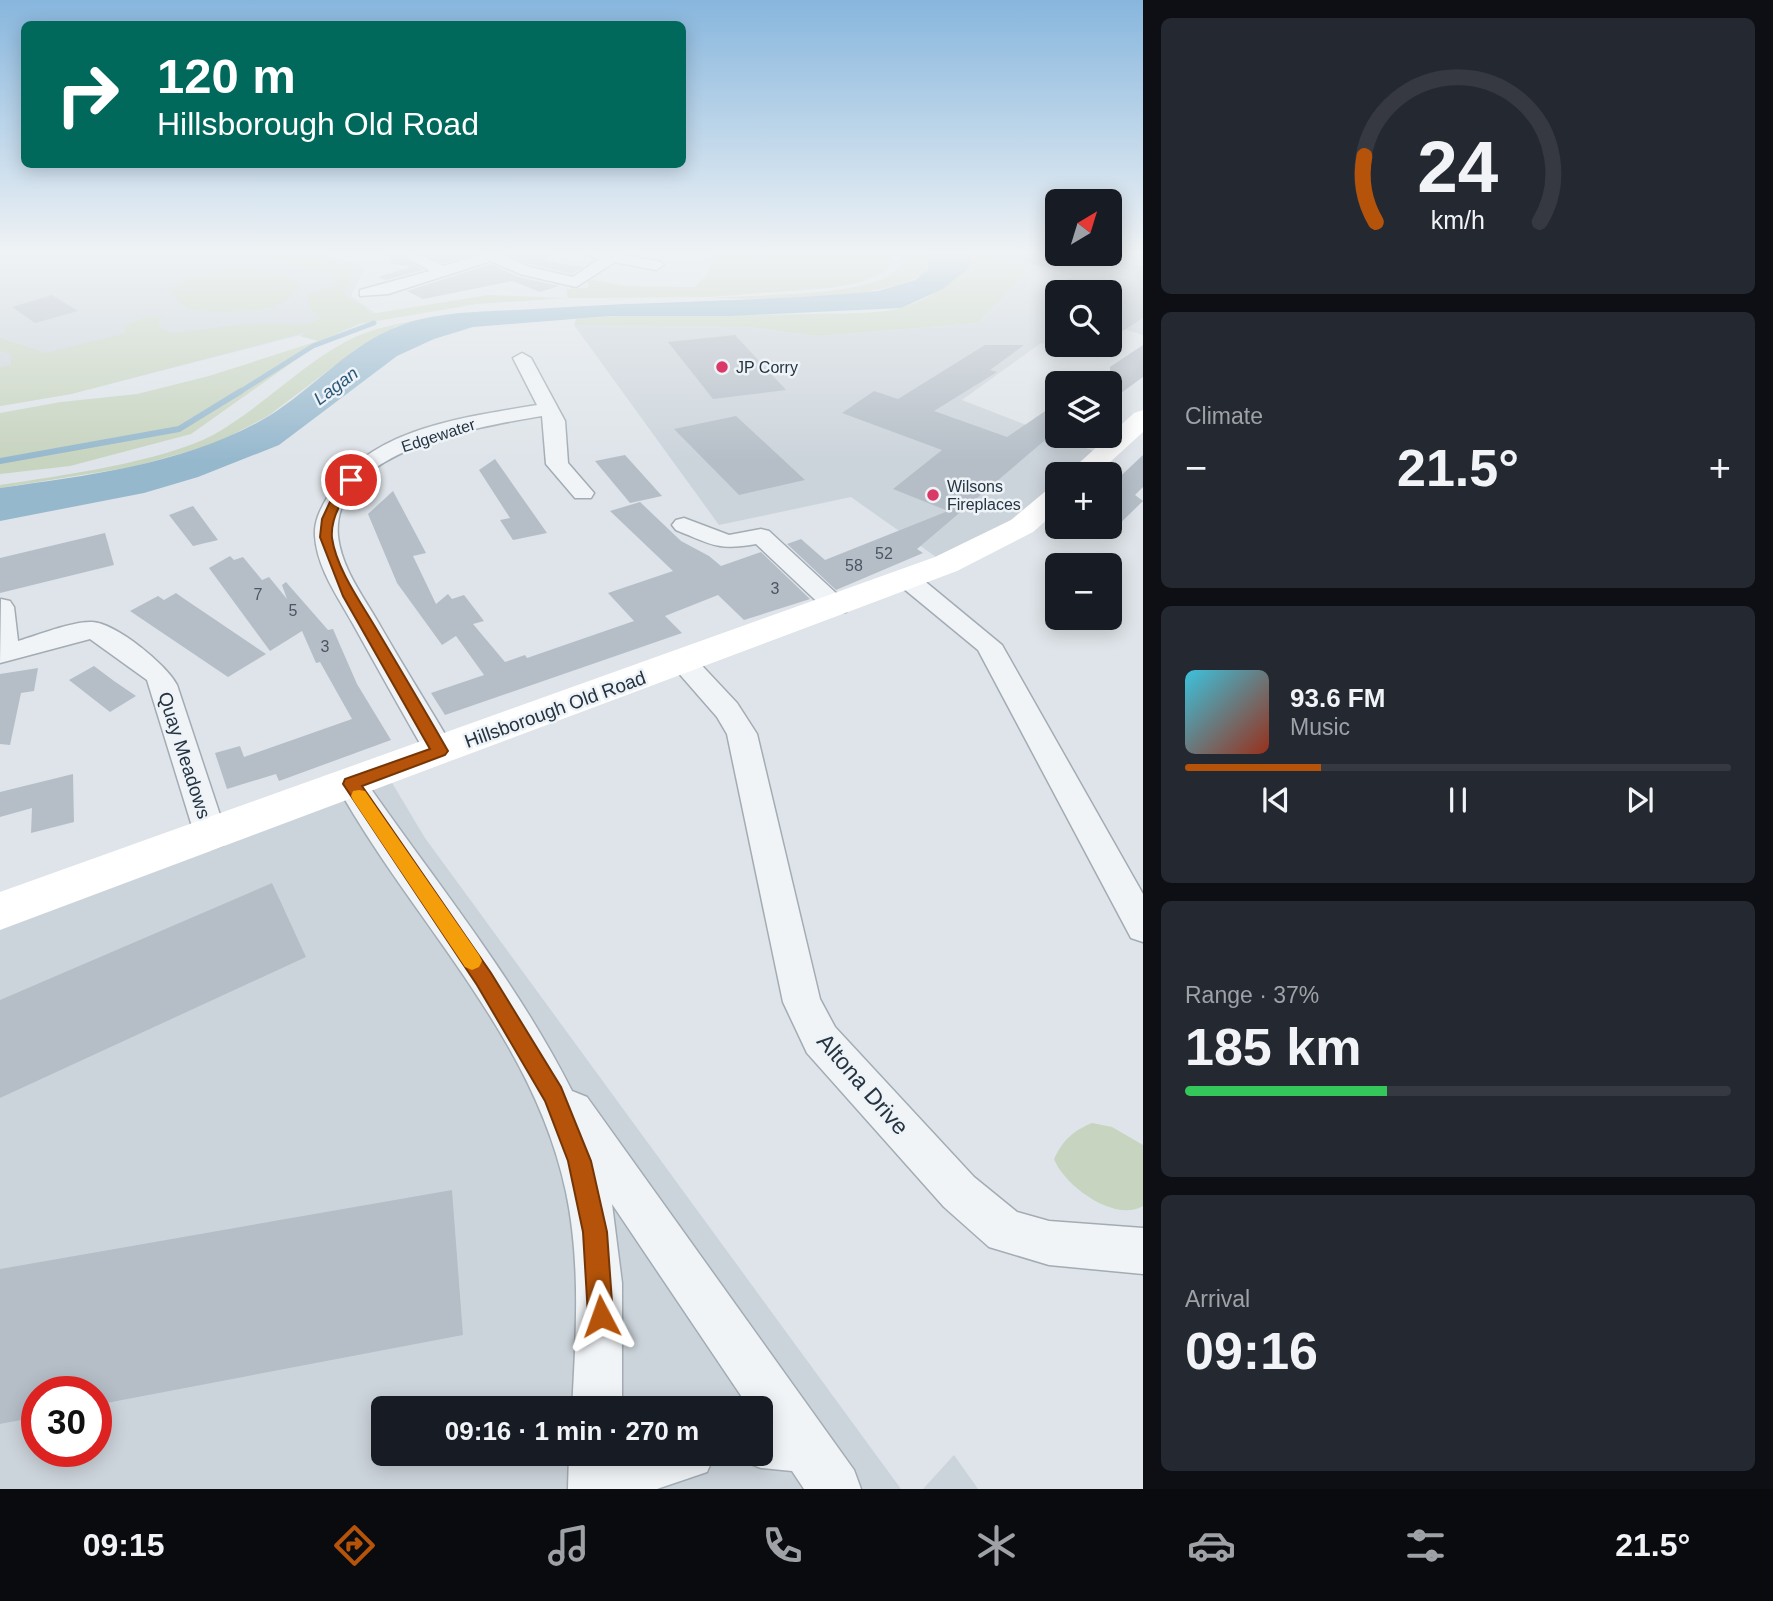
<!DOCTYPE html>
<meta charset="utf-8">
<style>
:root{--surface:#171b24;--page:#242831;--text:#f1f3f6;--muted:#9ea1a6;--line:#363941;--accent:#b45309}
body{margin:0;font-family:Helvetica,sans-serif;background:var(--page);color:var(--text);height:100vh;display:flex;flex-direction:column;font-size:26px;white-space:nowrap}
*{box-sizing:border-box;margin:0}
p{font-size:23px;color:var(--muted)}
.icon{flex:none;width:38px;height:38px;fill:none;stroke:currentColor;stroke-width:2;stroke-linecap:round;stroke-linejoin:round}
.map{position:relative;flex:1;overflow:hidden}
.drawer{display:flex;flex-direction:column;gap:18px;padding:18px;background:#0d0f14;width:630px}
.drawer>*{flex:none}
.guide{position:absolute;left:21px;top:21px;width:665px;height:147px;border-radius:10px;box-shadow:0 4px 18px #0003;background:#00695c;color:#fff;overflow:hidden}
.needle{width:46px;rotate:38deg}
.buttons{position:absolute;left:1045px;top:189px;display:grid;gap:14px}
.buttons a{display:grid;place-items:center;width:77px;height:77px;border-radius:10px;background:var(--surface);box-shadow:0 4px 18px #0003;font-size:35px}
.speed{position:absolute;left:21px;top:1376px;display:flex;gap:14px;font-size:35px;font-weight:700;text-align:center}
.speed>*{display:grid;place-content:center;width:91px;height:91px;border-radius:50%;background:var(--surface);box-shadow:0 4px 18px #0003;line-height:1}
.speed .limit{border:10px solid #d22;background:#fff;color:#111}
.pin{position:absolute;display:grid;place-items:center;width:60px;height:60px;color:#fff;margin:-30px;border:4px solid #fff;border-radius:50%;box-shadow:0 2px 7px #0007}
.me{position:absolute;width:77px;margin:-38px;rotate:356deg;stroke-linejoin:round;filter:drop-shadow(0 0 5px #0008)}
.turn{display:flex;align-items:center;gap:24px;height:147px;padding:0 21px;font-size:32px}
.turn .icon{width:91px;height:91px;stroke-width:2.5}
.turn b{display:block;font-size:49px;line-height:60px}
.big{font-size:52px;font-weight:700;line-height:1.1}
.drawer .card{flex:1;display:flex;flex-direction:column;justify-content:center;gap:10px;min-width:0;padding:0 24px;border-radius:10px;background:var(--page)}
.drawer .dial{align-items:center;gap:0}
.dial svg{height:182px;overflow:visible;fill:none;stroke:var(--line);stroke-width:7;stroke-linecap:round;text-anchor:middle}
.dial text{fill:var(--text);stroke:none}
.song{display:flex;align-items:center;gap:21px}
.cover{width:84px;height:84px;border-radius:10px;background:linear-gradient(135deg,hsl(190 70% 55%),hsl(10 70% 35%))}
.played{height:7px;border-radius:4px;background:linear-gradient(90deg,var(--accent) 25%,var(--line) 25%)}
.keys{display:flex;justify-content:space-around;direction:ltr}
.heat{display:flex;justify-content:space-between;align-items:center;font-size:38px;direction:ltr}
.charge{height:10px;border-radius:5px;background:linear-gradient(90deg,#34c759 37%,var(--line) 0)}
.trip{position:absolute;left:371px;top:1396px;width:402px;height:70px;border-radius:10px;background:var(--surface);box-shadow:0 4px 18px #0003;font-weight:700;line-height:70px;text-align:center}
.tab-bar{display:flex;height:112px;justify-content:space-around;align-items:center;background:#090b0e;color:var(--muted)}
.tab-bar .icon{width:49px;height:49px}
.tab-bar .active{color:var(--accent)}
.tab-bar b{font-size:32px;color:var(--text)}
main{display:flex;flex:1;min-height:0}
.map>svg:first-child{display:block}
.built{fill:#ccd4db;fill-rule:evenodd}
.green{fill:#c7d4bf}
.water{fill:#96b8cd}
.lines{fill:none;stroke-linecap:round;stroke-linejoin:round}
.stream-far1{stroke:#96b8cd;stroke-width:5}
.stream{stroke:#96b8cd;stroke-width:6}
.building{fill:#b5bec7}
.street-casing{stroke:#a3acb4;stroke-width:3}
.street{fill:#f1f4f7;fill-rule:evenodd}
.secondary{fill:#fff;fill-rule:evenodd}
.route{fill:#b45309;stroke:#753606;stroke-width:2}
.slow{fill:#f59e0b}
.poi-dot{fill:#da3867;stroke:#eef3f7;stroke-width:2.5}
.labels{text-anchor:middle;stroke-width:5;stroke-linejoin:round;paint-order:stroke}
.far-poi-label{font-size:16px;fill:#263442;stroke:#eef3f7;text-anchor:start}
.far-street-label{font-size:16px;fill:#263442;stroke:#eef3f7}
.number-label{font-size:16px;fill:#4a5663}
.far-water-label{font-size:18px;font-style:italic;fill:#2c5979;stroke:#eef3f7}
.street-label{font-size:19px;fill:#263442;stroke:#eef3f7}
.near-street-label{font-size:23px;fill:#263442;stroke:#eef3f7}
</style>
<main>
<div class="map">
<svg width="1143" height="1489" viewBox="0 0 1143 1489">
<rect width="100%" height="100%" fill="#dee4e9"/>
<g class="built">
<polygon points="0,252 312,252 365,267 351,296 378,315 71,394 0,406"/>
<polygon points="993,252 1143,252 1143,335 1110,325 1110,292 1057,292 1057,345 1081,345 1071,352 1041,343 962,400 1104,455 1081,474 1057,474 1057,496 946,564 851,497 719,525 574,325 748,327 818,336 978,323 1032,267 994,255"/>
<path d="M385,771L425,838L901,1489H0V911ZM37,1391H96V1451H37ZM383,1409H761V1454H383Z"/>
<polygon points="954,1455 978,1489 923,1489"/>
</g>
<g class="green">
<polygon points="267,252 302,252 358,268 344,296 364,307 370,314 489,295 568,298 566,289 588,288 589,279 624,286 694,287 708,274 714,252 895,252 889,268 882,273 859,283 830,288 710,297 569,298 477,304 359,324 324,340 191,434 70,466 0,474 0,413 61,402 137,394 209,376 318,341 299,336 314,330 71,394 0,406 0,367 11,365 11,354 0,351 0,338 46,353 126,333 124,325 148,316 162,318 158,326 170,333 248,324 311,324 320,317 310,308 307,296 339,283 336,274 262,260"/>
<path d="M903,252H929L928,271C888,301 761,300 710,298C748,294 878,298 899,267C902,263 902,256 903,252Z"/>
<path d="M967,252H993L994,255L1032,267L978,323L818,336L748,327L574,325L576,319C654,312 734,316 812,314C838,313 880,315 904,307C933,297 954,283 971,258Z"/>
<path d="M236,266C259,269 285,270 302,287C295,293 288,300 280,304C265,312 203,315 187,308C178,304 174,296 170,287L206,273Z"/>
<path d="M431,317L397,326L362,345L268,416L215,444L132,467L0,488V485C59,476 162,462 213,435C262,408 300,365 349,340C374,327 404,323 431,317Z"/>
<path d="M1092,1123L1112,1127L1143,1145V1206C1114,1223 1064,1185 1054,1159C1063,1140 1073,1131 1092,1123Z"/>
</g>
<path class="water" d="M929,252H967L971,258L969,268L943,289L901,308L729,316H610L473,327L434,339L397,356L279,445L198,477L144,493L0,521V488C91,475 188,464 269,416C313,389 350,344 399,326C441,310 490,312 535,309C649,301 764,302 878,291L915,280L928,270Z"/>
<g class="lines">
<polyline class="stream-far1" points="238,393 313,346 374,323"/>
<polyline class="stream" points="0,461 179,429 241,391"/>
</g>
<g class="building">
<polygon points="391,252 395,252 423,270 386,280 378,277 411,267 390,263"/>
<polygon points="420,252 482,252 444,263"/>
<polygon points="513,252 554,252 542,260 583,267 572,274 531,264 510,256"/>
<polygon points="1020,254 1096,254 1143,267 1143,318 1110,339 1110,292 1044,292 1074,276 1019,260"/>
<polygon points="491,264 519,277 559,286 540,292 512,281 423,299 407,291"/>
<polygon points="52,295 78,311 35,323 12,307"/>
<polygon points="735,335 786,390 713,399 668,342"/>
<polygon points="985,345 1024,345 990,370 997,372 934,411 1007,437 1057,403 1057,430 917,549 923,553 836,590 787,544 801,539 825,560 948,511 893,489 942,450 842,413 874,391 898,399"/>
<polygon points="1143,345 1143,377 1110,401 1110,367"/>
<polygon points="736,416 805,480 739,495 674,429"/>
<polygon points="625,455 662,496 630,503 595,461"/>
<polygon points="1143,455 1143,487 1135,495 1143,501 1110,533 1110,486"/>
<polygon points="495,459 547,533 513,540 500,520 510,518 479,470"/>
<polygon points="393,491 426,553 413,556 436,604 448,594 452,599 464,595 484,621 473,624 505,662 525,655 527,658 634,621 608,593 673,571 610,511 640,502 681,541 709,556 721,566 761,552 810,599 744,620 718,595 665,616 682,633 445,715 431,693 484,675 456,636 442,645 397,583 368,514"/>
<polygon points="193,506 218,540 193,546 169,515"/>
<polygon points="105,533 114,565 0,593 0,558"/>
<polygon points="230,556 234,560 243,557 262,580 269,577 287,599 282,585 286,582 328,630 333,629 357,684 391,740 279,781 276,774 227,789 215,753 240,746 244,757 352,719 320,662 316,663 302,631 270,651 209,568"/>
<polygon points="176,593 183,598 266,654 228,677 130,611 158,596 164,600"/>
<polygon points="94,666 114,681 136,696 110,712 69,680"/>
<polygon points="38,668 34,691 21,693 10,745 0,744 0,674"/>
<polygon points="73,774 74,822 31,833 32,808 0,817 0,792"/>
<polygon points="272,883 306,957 0,1098 0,1000"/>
<polygon points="452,1190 463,1335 96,1405 96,1391 37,1391 37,1417 0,1424 0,1269"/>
</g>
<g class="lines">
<defs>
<g id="street">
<polygon points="397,252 415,252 444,266 490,252 511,252 505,256 530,267 573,277 599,259 593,257 592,252 626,252 625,255 661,262 664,265 656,270 615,262 576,287 520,274 491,261 388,294 360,296 360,290 430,271"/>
<path d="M522,353L531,358L565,421L568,463L594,493L591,498H575L546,464L542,416C483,426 330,450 338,536C341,567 363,596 378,622C403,666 430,708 455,751L451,759L440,762L429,759C403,714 378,669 353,624C338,597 317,568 315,536C314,521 321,508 328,496C369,428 465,417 537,405L513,358Z"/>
<path d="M684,518L729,535L761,529L769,531L850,606L846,612H828L756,544C717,551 711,544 676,530L672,525L676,520Z"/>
<polygon points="907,572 916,574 1002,645 1143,894 1143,942 1131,938 978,650 898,584 895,579 898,574"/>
<path d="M1,599L10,601L14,607L18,641C38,635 73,621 92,622C116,623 167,665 177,685L227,836L223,845L211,849L199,845L195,836L147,680L90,639L0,663Z"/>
<polygon points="683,653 693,656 737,703 757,734 820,999 835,1027 974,1177 1017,1212 1049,1221 1143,1228 1143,1274 1049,1265 989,1247 944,1207 807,1053 783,1002 727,734 717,717 669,662 673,656"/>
<path d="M351,772L362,776C434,880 515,978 572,1091L587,1097L854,1470L861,1489H804L792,1471L761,1468L743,1461L740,1454H761V1409H750L612,1204L622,1283V1409H572C576,1337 581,1263 566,1192C533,1035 411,920 336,784L340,776Z"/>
<polygon points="569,1454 715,1454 707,1472 657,1489 568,1489"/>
</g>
</defs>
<use href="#street" class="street-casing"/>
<use href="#street" class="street"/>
<g class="secondary">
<polygon points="1143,410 1143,432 1097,474 1067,474 1134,413"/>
<polygon points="1057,487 1057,511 1033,532 957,571 0,930 0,892 935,557 1011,520 1047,490"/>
</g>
</g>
<linearGradient id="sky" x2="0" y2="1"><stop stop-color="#87b6dd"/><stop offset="0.55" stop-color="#f0f3f5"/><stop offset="1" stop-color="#f0f3f5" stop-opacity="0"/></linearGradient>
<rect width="1143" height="460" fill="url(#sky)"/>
<path class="route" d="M347,477L357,480C345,495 330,516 332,538C336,567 359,600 374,625C399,667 424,709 448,751L445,755L362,786L491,973L561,1087L591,1161L607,1232L613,1316L610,1325L601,1329L592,1325L588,1316L583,1232L568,1161L545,1101L477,985L343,784L345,779L430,749L343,596L320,537L322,519L335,491Z"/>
<polygon class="slow" points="359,790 365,791 479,955 482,961 479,967 472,970 465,967 353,800 351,796 353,791"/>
<g class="poi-dot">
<circle cx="722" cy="367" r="7"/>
<circle cx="933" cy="495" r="7"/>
</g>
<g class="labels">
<g class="far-poi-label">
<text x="736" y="373">JP Corry</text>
<text x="947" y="492">Wilsons<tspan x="947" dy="18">Fireplaces</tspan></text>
</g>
<g class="far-street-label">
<text transform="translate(438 435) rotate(-18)" y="6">Edgewater</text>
</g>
<g class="number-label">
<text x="884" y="559">52</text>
<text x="854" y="571">58</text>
<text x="775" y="594">3</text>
<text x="258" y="600">7</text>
<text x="293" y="616">5</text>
<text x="325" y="652">3</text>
</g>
<g class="far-water-label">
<text transform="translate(336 386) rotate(-37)" y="6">Lagan</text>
</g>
<g class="street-label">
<text transform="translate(555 709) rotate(-20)" y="7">Hillsborough Old Road</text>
<text transform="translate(185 755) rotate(72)" y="7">Quay Meadows</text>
</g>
<g class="near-street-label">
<text transform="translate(863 1084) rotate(49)" y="8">Altona Drive</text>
</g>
</g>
</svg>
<div class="buttons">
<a><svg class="needle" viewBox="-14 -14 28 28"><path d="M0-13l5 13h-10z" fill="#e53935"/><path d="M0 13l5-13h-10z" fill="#9ea1a6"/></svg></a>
<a><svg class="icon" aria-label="search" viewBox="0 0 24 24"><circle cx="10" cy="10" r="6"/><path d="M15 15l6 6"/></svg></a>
<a><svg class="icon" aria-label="layers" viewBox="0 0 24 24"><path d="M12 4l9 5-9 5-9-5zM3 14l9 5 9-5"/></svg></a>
<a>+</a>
<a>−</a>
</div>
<div class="speed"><div class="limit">30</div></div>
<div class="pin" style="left:351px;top:480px;background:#d93025"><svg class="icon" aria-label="arrive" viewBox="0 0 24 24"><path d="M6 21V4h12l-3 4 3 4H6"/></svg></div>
<svg class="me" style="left:601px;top:1316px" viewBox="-20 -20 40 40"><path d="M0-17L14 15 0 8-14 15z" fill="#b45309" stroke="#fff" stroke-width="4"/></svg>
<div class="trip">09:16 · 1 min · 270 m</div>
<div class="guide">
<div class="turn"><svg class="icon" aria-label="right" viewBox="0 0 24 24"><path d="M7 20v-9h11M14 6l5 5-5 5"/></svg><div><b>120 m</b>Hillsborough Old Road</div></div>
</div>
</div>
<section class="drawer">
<div class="card dial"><svg viewBox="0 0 100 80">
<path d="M14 69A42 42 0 1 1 86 69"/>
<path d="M14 69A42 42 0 0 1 9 40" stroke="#b45309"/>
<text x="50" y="56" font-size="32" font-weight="700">24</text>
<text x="50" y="72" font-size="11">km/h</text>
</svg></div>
<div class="card"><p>Climate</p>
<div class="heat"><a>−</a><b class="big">21.5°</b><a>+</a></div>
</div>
<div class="card">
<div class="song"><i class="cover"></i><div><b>93.6 FM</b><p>Music</p></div></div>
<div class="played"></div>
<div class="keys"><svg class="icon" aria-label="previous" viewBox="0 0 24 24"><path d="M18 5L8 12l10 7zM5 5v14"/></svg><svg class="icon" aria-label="pause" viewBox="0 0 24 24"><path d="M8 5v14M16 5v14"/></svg><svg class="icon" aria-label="next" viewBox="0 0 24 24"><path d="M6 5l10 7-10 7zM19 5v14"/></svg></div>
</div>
<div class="card"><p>Range · 37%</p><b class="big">185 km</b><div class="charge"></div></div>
<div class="card"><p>Arrival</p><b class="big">09:16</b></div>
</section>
</main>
<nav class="tab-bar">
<b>09:15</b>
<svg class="icon active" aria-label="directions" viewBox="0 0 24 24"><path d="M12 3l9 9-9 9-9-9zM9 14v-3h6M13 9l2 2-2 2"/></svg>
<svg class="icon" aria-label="music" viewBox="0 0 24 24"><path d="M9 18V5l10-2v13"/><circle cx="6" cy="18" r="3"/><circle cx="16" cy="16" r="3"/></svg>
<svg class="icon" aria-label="phone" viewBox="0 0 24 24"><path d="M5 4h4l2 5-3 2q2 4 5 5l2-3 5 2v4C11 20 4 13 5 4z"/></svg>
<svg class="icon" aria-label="climate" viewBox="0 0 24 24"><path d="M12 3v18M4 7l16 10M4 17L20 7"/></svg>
<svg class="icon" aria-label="car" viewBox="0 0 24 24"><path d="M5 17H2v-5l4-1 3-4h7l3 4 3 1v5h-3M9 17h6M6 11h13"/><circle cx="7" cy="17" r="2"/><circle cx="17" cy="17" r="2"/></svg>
<svg class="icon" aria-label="filters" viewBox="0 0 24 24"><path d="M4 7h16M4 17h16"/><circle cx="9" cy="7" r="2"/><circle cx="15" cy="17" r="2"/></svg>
<b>21.5°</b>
</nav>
